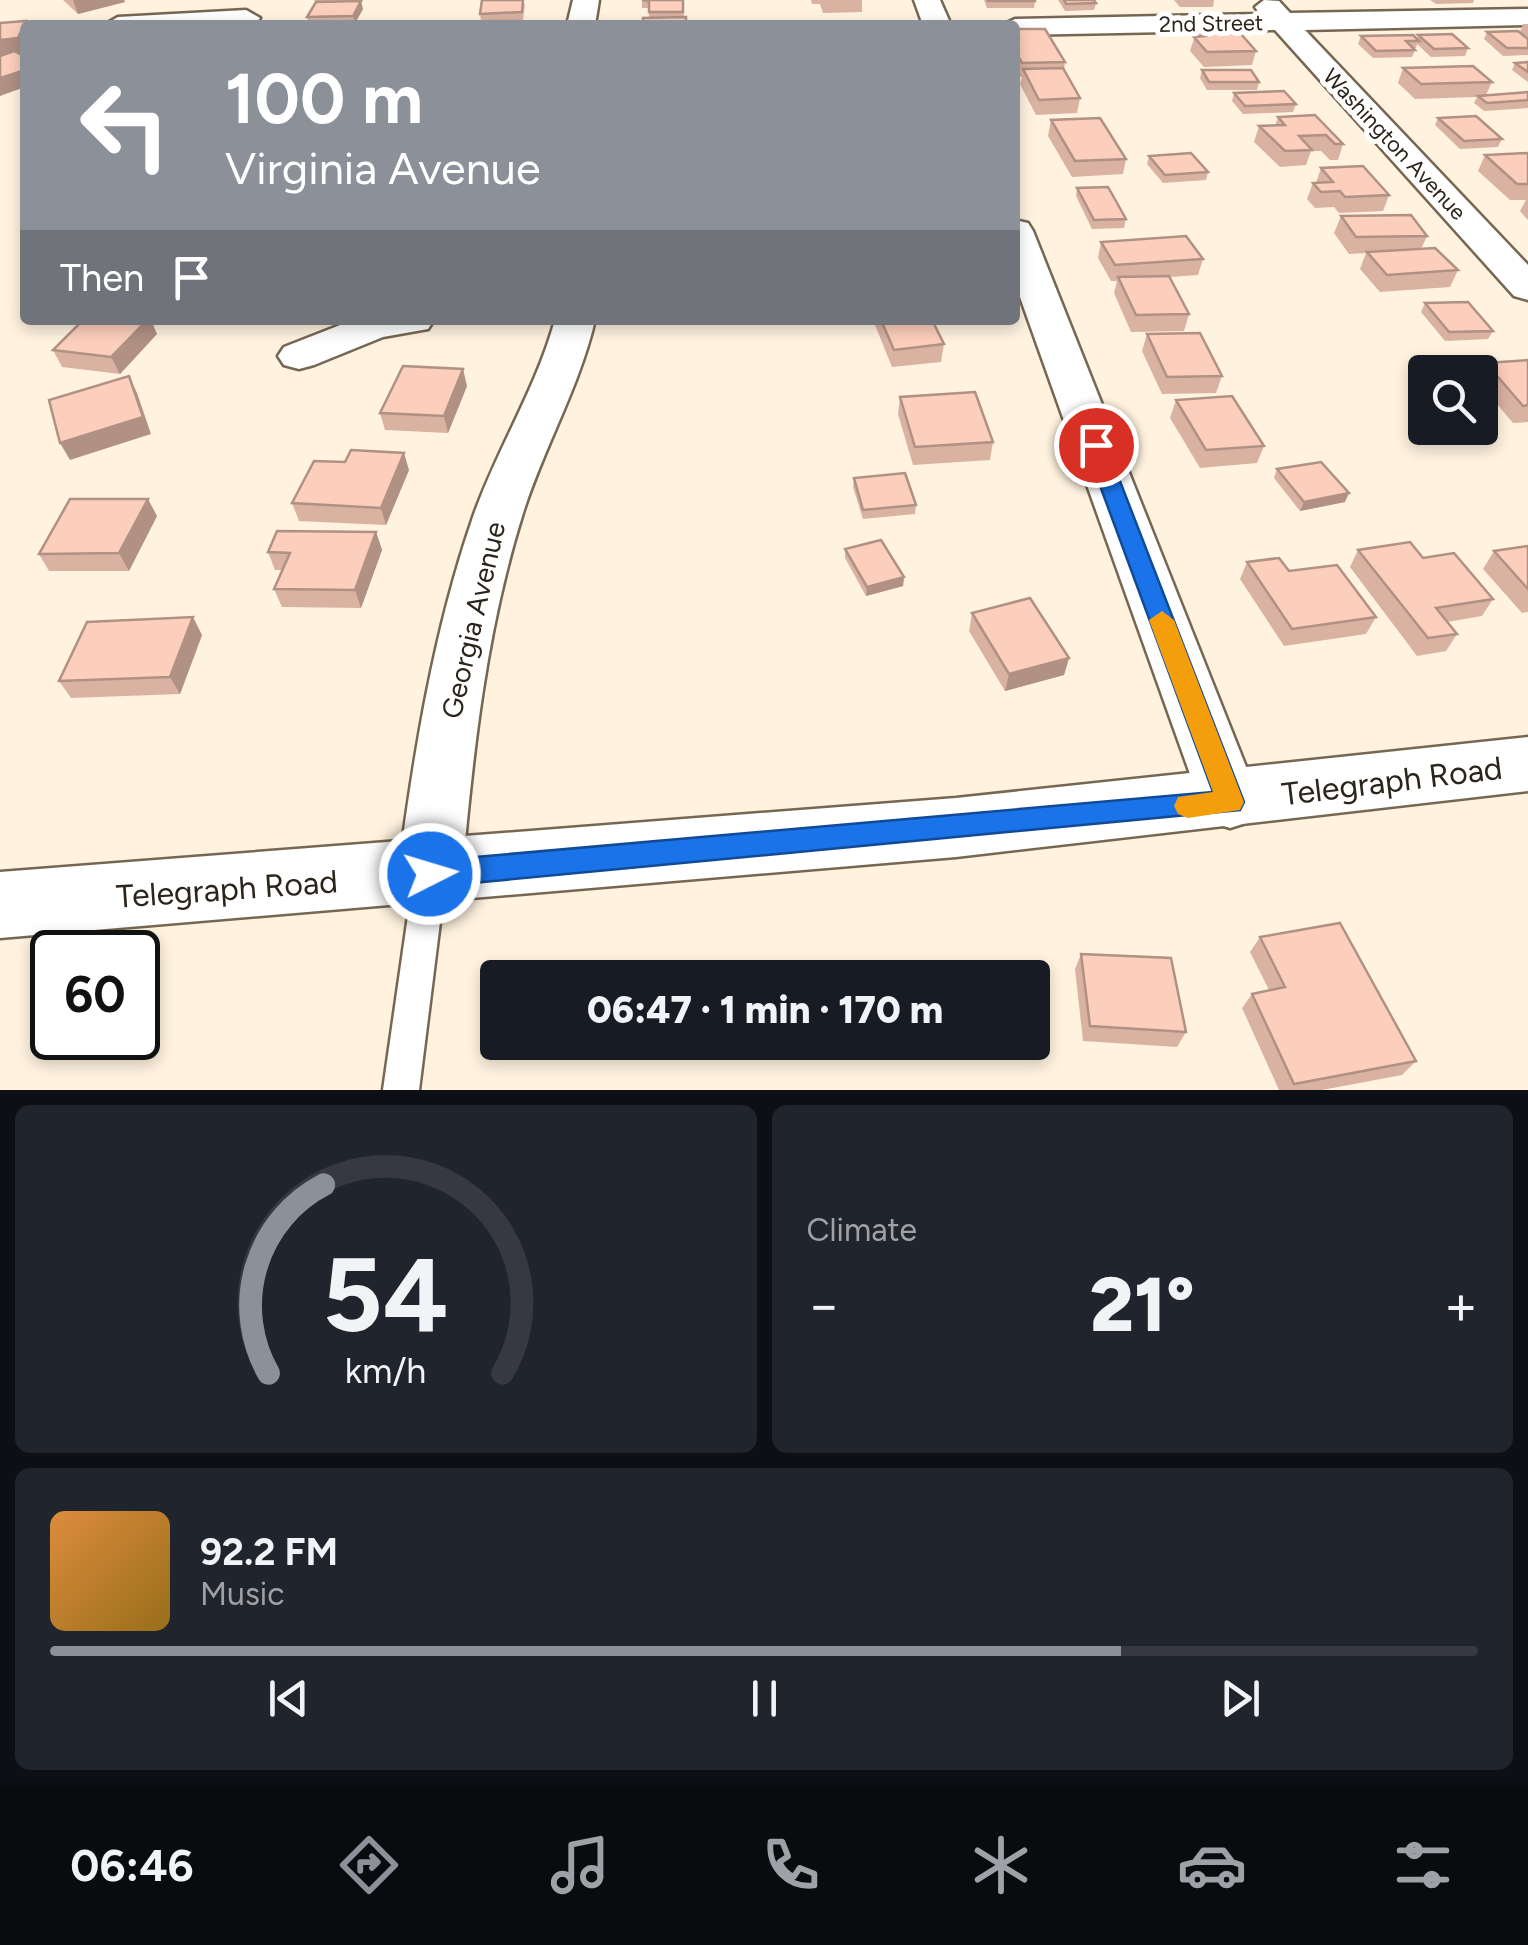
<!DOCTYPE html>
<meta charset="utf-8">
<style>
:root{--surface:#171b24;--page:#20242c;--text:#f1f3f6;--muted:#9ea1a6;--line:#363941;--accent:#8c9099}
body{margin:0;font-family:Figtree,sans-serif;background:var(--page);color:var(--text);height:100vh;display:flex;flex-direction:column;font-size:38px;white-space:nowrap}
*{box-sizing:border-box;margin:0}
p{font-size:32px;color:var(--muted)}
.icon{flex:none;width:55px;height:55px;fill:none;stroke:currentColor;stroke-width:2;stroke-linecap:round;stroke-linejoin:round}
.map{position:relative;height:1090px;overflow:hidden}
.panel{display:flex;flex-direction:column;gap:15px;padding:15px;background:#0d0f14;flex:1}
.panel>*{flex:none}
.guide{position:absolute;left:20px;top:20px;width:1000px;height:305px;border-radius:10px;box-shadow:0 5px 15px #0003;background:#8c9099;color:#fff;overflow:hidden}
.fabs{position:absolute;left:1408px;top:355px;display:grid;gap:20px}
.fabs a{display:grid;place-items:center;width:90px;height:90px;border-radius:10px;background:var(--surface);box-shadow:0 5px 15px #0003;font-size:50px}
.speed{position:absolute;left:30px;top:930px;display:flex;gap:20px;font-size:50px;font-weight:700;text-align:center}
.speed>*{display:grid;place-content:center;width:130px;height:130px;border-radius:50%;background:var(--surface);box-shadow:0 5px 15px #0003;line-height:1}
.speed .limit{border:5px solid #111;border-radius:15px;background:#fff;color:#111}
.pin{position:absolute;display:grid;place-items:center;width:85px;height:85px;color:#fff;margin:-42px;border:5px solid #fff;border-radius:50%;box-shadow:0 2px 10px #0007}
.me{position:absolute;width:110px;margin:-55px;rotate:85deg;stroke-linejoin:round;filter:drop-shadow(0 0 8px #0008)}
.turn{display:flex;align-items:center;gap:35px;height:210px;padding:0 40px;font-size:45px}
.turn .icon{width:130px;height:130px;stroke-width:2.5}
.turn b{display:block;font-size:70px;line-height:85px}
.then{display:flex;align-items:center;height:95px;padding:0 40px;background:#0003;gap:20px;font-size:38px}
.big{font-size:75px;font-weight:800;line-height:1.1}
.panel .widget{flex:1;display:flex;flex-direction:column;justify-content:center;gap:15px;min-width:0;padding:0 35px;border-radius:15px;background:var(--page)}
.panel .dial{align-items:center;gap:0}
.dial svg{height:260px;overflow:visible;fill:none;stroke:var(--line);stroke-width:7;stroke-linecap:round;text-anchor:middle}
.dial text{fill:var(--text);stroke:none}
.song{display:flex;align-items:center;gap:30px}
.cover{width:120px;height:120px;border-radius:15px;background:linear-gradient(135deg,hsl(30 70% 55%),hsl(40 70% 35%))}
.played{height:10px;border-radius:5px;background:linear-gradient(90deg,var(--accent) 75%,var(--line) 75%)}
.keys{display:flex;justify-content:space-around;direction:ltr}
.heat{display:flex;justify-content:space-between;align-items:center;font-size:55px;direction:ltr}
.panel .tiles{flex:1;display:grid;gap:15px;grid-template-columns:1fr 1fr}
.widget:last-child{grid-column:span 2}
.trip{position:absolute;left:480px;top:960px;width:570px;height:100px;border-radius:10px;background:var(--surface);box-shadow:0 5px 15px #0003;font-weight:800;line-height:100px;text-align:center}
.tabs{display:flex;height:160px;justify-content:space-around;align-items:center;background:#090b0e;color:var(--muted)}
.tabs .icon{width:70px;height:70px}
.tabs .active{color:var(--accent)}
.tabs b{font-size:45px;color:var(--text)}
.map>svg:first-child{display:block}
.lines{fill:none;stroke-linecap:round;stroke-linejoin:round}
.service-casing{stroke:#766753;stroke-width:5}
.minor-casing{stroke:#766753;stroke-width:5}
.primary-casing{stroke:#766753;stroke-width:5}
.service{fill:#fff;fill-rule:evenodd}
.minor{fill:#fff;fill-rule:evenodd}
.primary{fill:#fff;fill-rule:evenodd}
.wall{fill:#d9b2a2}
.shaded-wall{fill:#b09184}
.building{fill:#fccfbc;stroke:#b09184;stroke-width:2.5}
.route{fill:#1a73e8;stroke:#114b97;stroke-width:2.5}
.slow{fill:#f59e0b}
.labels{text-anchor:middle;stroke-width:10;stroke-linejoin:round;paint-order:stroke}
.far-street-label{font-size:22px;fill:#2a241b;stroke:#fff}
.street-label{font-size:28px;fill:#2a241b;stroke:#fff}
.near-street-label{font-size:32px;fill:#2a241b;stroke:#fff}
</style>
<div class="map">
<svg width="1528" height="1090" viewBox="0 0 1528 1090">
<rect width="100%" height="100%" fill="#fff2df"/>
<g class="lines">
<defs>
<polygon id="service" points="430,860 441,864 446,874 419,1090 383,1090 414,874 419,864"/>
<g id="minor">
<polygon points="573,0 599,0 595,25 567,25"/>
<polygon points="914,0 940,0 951,25 923,25"/>
<polygon points="1264,0 1279,1 1290,13 1528,9 1528,25 1305,30 1528,265 1528,300 1514,296 1275,30 1015,35 1015,25 1002,25 1015,19 1260,14 1255,7"/>
<polygon points="246,10 260,18 256,24 104,25 118,17"/>
<polygon points="1015,220 1028,223 1033,231 1260,802 1252,821 1230,828 1208,821 1200,802 1015,283"/>
<polygon points="353,320 434,320 428,329 383,337 314,365 299,369 284,365 278,356 284,347"/>
<path d="M555,320H595C579,388 544,447 523,513C486,630 473,752 462,874L453,894L430,903L407,894L398,874C414,753 433,633 473,517C497,449 536,389 555,320Z"/>
</g>
<polygon id="primary" points="1528,737 1528,791 956,857 0,938 0,872 956,798"/>
</defs>
<use href="#service" class="service-casing"/>
<use href="#minor" class="minor-casing"/>
<use href="#primary" class="primary-casing"/>
<use href="#service" class="service"/>
<use href="#minor" class="minor"/>
<use href="#primary" class="primary"/>
</g>
<g class="wall">
<polygon points="63,0 124,0 125,2 78,14"/>
<polygon points="314,0 353,0 352,2 363,9 355,23 309,24 307,17 316,2"/>
<polygon points="642,0 683,0 684,17 649,18 649,8 642,8"/>
<polygon points="811,0 862,0 862,12 823,13 820,4 812,4"/>
<polygon points="984,0 1035,0 1035,1 1034,8 987,8"/>
<polygon points="1058,0 1094,0 1096,3 1094,10 1065,11"/>
<polygon points="1174,0 1214,0 1213,7 1180,7"/>
<polygon points="1430,0 1474,0 1473,3 1436,4"/>
<polygon points="525,4 523,20 481,21 480,14"/>
<polygon points="1523,24 1528,24 1528,55 1503,56 1484,39 1487,32 1520,32"/>
<polygon points="1198,26 1256,51 1252,65 1204,67 1190,51"/>
<polygon points="1015,29 1065,62 1064,70 1080,98 1077,113 1036,115 1020,84 1022,77 1019,77 1015,69"/>
<polygon points="1418,35 1468,48 1465,56 1431,57 1417,44 1416,48 1413,48 1415,50 1412,57 1373,58 1358,44 1361,36 1417,39"/>
<polygon points="1528,62 1528,82 1512,70 1515,63"/>
<polygon points="1403,68 1492,82 1486,95 1528,92 1528,108 1484,111 1474,103 1477,97 1415,99 1398,83"/>
<polygon points="1202,70 1259,82 1257,90 1207,90 1200,78"/>
<polygon points="1234,93 1296,104 1293,112 1243,114 1232,101"/>
<polygon points="1315,115 1343,144 1338,160 1330,160 1321,151 1311,151 1306,165 1280,167 1254,142 1259,126 1275,126 1278,117"/>
<polygon points="1438,118 1502,139 1498,147 1460,149 1435,125"/>
<polygon points="1051,120 1126,159 1123,174 1072,177 1048,136"/>
<polygon points="1528,153 1528,220 1520,211 1526,200 1510,200 1478,171 1485,155"/>
<polygon points="1149,156 1208,172 1206,180 1163,183 1147,164"/>
<polygon points="1321,168 1389,195 1383,211 1339,213 1334,207 1315,208 1307,199 1313,183 1316,183"/>
<polygon points="1077,188 1126,219 1124,228 1092,229 1076,196"/>
<polygon points="1341,216 1427,236 1421,249 1458,270 1450,287 1380,292 1360,269 1366,253 1349,254 1334,233"/>
<polygon points="1101,242 1203,259 1198,275 1170,277 1189,314 1184,331 1131,332 1114,293 1117,281 1111,281 1098,258"/>
<polygon points="1425,303 1493,331 1488,339 1445,341 1421,312"/>
<polygon points="873,320 932,320 944,344 941,362 892,367"/>
<polygon points="157,334 120,374 62,367 53,350"/>
<polygon points="1147,334 1222,376 1216,393 1162,394 1142,351"/>
<polygon points="1528,360 1528,422 1513,423 1480,384 1480,374 1486,363"/>
<polygon points="467,386 448,433 385,430 380,413"/>
<polygon points="900,397 993,442 990,460 913,465 898,414"/>
<polygon points="1176,400 1264,446 1257,463 1200,468 1170,418"/>
<polygon points="345,462 409,470 386,525 299,521 292,503"/>
<polygon points="1277,469 1345,502 1300,511 1274,478"/>
<polygon points="854,478 916,505 915,514 863,519 853,487"/>
<polygon points="157,516 129,571 49,571 39,554"/>
<polygon points="376,532 382,550 361,608 282,607 274,589 282,570 275,570 268,552"/>
<polygon points="1528,545 1528,612 1522,613 1483,569 1494,551"/>
<polygon points="845,549 904,577 903,586 866,596 845,558"/>
<polygon points="1358,550 1423,558 1493,599 1482,616 1447,622 1457,634 1446,651 1417,656 1350,567"/>
<polygon points="1247,562 1289,571 1376,617 1366,634 1284,646 1240,579"/>
<polygon points="972,613 1069,658 1064,675 1005,691 969,631"/>
<polygon points="202,635 180,694 71,698 59,681"/>
<polygon points="1260,937 1416,1061 1402,1075 1322,1090 1279,1090 1242,1008 1252,994 1269,990 1250,952"/>
<polygon points="1081,954 1186,1032 1177,1047 1083,1041 1075,969"/>
</g>
<g class="shaded-wall">
<polygon points="73,0 124,0 125,2 78,14"/>
<polygon points="361,1 363,9 355,23 353,16"/>
<polygon points="26,21 28,25 25,25 25,52 0,55 0,40"/>
<polygon points="25,70 25,87 0,96 0,78"/>
<polygon points="147,320 151,320 157,334 120,374 111,357"/>
<polygon points="463,369 467,386 448,433 444,416"/>
<polygon points="129,376 137,393 151,434 70,460 60,443"/>
<polygon points="404,453 409,470 386,525 381,508"/>
<polygon points="1349,493 1345,502 1300,511 1304,502"/>
<polygon points="148,499 157,516 129,571 119,553"/>
<polygon points="376,532 382,550 361,608 355,590"/>
<polygon points="904,577 903,586 866,596 867,587"/>
<polygon points="193,617 202,635 180,694 170,677"/>
<polygon points="1069,658 1064,675 1005,691 1009,674"/>
</g>
<g class="building">
<polygon points="482,0 523,0 522,12 480,14"/>
<polygon points="642,0 683,0 683,12 649,12 649,1"/>
<rect x="988" y="0" width="47" height="1"/>
<polygon points="1064,0 1094,0 1096,3 1066,4"/>
<polygon points="361,1 353,16 307,17 316,2"/>
<polygon points="686,17 686,25 643,25 643,18"/>
<polygon points="26,21 18,38 0,40 0,23"/>
<polygon points="1233,25 1256,51 1207,52 1194,37 1206,36 1198,26"/>
<polygon points="1015,29 1045,29 1065,62 1022,63 1015,50"/>
<polygon points="1518,31 1528,39 1528,48 1507,48 1487,32"/>
<polygon points="1452,34 1468,48 1434,49 1418,35"/>
<polygon points="1413,35 1419,41 1406,41 1415,50 1376,51 1361,36"/>
<polygon points="14,51 25,56 25,70 0,78 0,56"/>
<polygon points="1528,62 1528,72 1515,63"/>
<polygon points="1473,66 1492,82 1421,84 1403,68"/>
<polygon points="1063,68 1080,98 1039,100 1023,69"/>
<polygon points="1202,70 1251,70 1259,82 1209,82"/>
<polygon points="1284,91 1296,104 1245,106 1234,93"/>
<polygon points="1528,92 1528,100 1487,103 1478,96"/>
<polygon points="1315,115 1343,144 1335,144 1326,135 1299,136 1312,150 1285,151 1259,126 1285,125 1278,117"/>
<polygon points="1476,116 1502,139 1464,141 1438,118"/>
<polygon points="1100,118 1126,159 1075,161 1051,120"/>
<polygon points="1191,153 1208,172 1165,175 1149,156"/>
<polygon points="1528,153 1528,184 1517,184 1485,155"/>
<polygon points="1363,166 1389,195 1345,197 1340,191 1321,192 1313,183 1333,182 1321,168"/>
<polygon points="1108,187 1126,219 1094,220 1077,188"/>
<polygon points="1411,215 1427,236 1356,237 1341,216"/>
<polygon points="1186,236 1203,259 1115,265 1101,242"/>
<polygon points="1435,248 1458,270 1387,275 1367,252"/>
<polygon points="1169,276 1189,314 1136,315 1118,277"/>
<polygon points="1468,302 1493,331 1449,332 1425,303"/>
<polygon points="83,320 147,320 111,357 53,350"/>
<polygon points="881,320 932,320 944,344 894,350"/>
<polygon points="1200,333 1222,376 1167,377 1147,334"/>
<polygon points="1528,360 1528,405 1523,406 1486,363"/>
<polygon points="403,366 463,369 444,416 380,413"/>
<polygon points="129,376 143,417 60,443 49,400"/>
<polygon points="975,392 993,442 915,447 900,397"/>
<polygon points="1232,396 1264,446 1206,450 1176,400"/>
<polygon points="351,450 404,453 381,508 292,503 314,461 345,462"/>
<polygon points="1321,462 1349,493 1304,502 1277,469"/>
<polygon points="905,473 916,505 863,510 854,478"/>
<polygon points="70,499 148,499 119,553 39,554"/>
<polygon points="277,531 376,532 355,590 274,589 290,553 268,552"/>
<polygon points="881,540 904,577 867,587 845,549"/>
<polygon points="1410,542 1423,558 1454,553 1493,599 1436,608 1457,634 1428,638 1358,550"/>
<polygon points="1528,546 1528,589 1494,551"/>
<polygon points="1279,558 1289,571 1337,565 1376,617 1292,629 1247,562"/>
<polygon points="1030,598 1069,658 1009,674 972,613"/>
<polygon points="193,617 170,677 59,681 87,622"/>
<polygon points="1340,923 1416,1061 1294,1084 1252,994 1285,987 1260,937"/>
<polygon points="1081,954 1171,958 1186,1032 1090,1026"/>
</g>
<polygon class="route" points="1096,439 1106,445 1244,802 1240,810 430,887 419,884 415,874 419,865 430,861 1213,792 1085,445"/>
<polygon class="slow" points="1162,611 1174,620 1244,802 1240,810 1188,818 1178,814 1174,806 1178,797 1213,792 1149,620"/>
<g class="labels">
<g class="far-street-label">
<text transform="translate(1211 23) rotate(-1)" y="8">2nd Street</text>
<text transform="translate(1395 144) rotate(47)" y="8">Washington Avenue</text>
</g>
<g class="street-label">
<text transform="translate(473 620) rotate(-77)" y="10">Georgia Avenue</text>
</g>
<g class="near-street-label">
<text transform="translate(1392 781) rotate(-7)" y="11">Telegraph Road</text>
<text transform="translate(227 889) rotate(-4)" y="11">Telegraph Road</text>
</g>
</g>
</svg>
<div class="fabs">
<a><svg class="icon" aria-label="search" viewBox="0 0 24 24"><circle cx="10" cy="10" r="6"/><path d="M15 15l6 6"/></svg></a>
</div>
<div class="speed"><div class="limit">60</div></div>
<div class="pin" style="left:1096px;top:445px;background:#d93025"><svg class="icon" aria-label="arrive" viewBox="0 0 24 24"><path d="M6 21V4h12l-3 4 3 4H6"/></svg></div>
<svg class="me" style="left:430px;top:874px" viewBox="-20 -20 40 40"><circle r="17" fill="#1a73e8" stroke="#fff" stroke-width="3"/><path d="M0-11L8 9 0 5-8 9z" fill="#fff"/></svg>
<div class="trip">06:47 · 1 min · 170 m</div>
<div class="guide">
<div class="turn"><svg class="icon" aria-label="left" viewBox="0 0 24 24"><path d="M17 20v-9H6M10 6l-5 5 5 5"/></svg><div><b>100 m</b>Virginia Avenue</div></div>
<div class="then">Then<svg class="icon" aria-label="arrive" viewBox="0 0 24 24"><path d="M6 21V4h12l-3 4 3 4H6"/></svg></div>
</div>
</div>
<section class="panel">
<div class="tiles">
<div class="widget dial"><svg viewBox="0 0 100 80">
<path d="M14 69A42 42 0 1 1 86 69"/>
<path d="M14 69A42 42 0 0 1 31 11" stroke="#8c9099"/>
<text x="50" y="56" font-size="32" font-weight="700">54</text>
<text x="50" y="72" font-size="11">km/h</text>
</svg></div>
<div class="widget"><p>Climate</p>
<div class="heat"><a>−</a><b class="big">21°</b><a>+</a></div>
</div>
<div class="widget">
<div class="song"><i class="cover"></i><div><b>92.2 FM</b><p>Music</p></div></div>
<div class="played"></div>
<div class="keys"><svg class="icon" aria-label="previous" viewBox="0 0 24 24"><path d="M18 5L8 12l10 7zM5 5v14"/></svg><svg class="icon" aria-label="pause" viewBox="0 0 24 24"><path d="M8 5v14M16 5v14"/></svg><svg class="icon" aria-label="next" viewBox="0 0 24 24"><path d="M6 5l10 7-10 7zM19 5v14"/></svg></div>
</div>
</div>
</section>
<nav class="tabs">
<b>06:46</b>
<svg class="icon active" aria-label="directions" viewBox="0 0 24 24"><path d="M12 3l9 9-9 9-9-9zM9 14v-3h6M13 9l2 2-2 2"/></svg>
<svg class="icon" aria-label="music" viewBox="0 0 24 24"><path d="M9 18V5l10-2v13"/><circle cx="6" cy="18" r="3"/><circle cx="16" cy="16" r="3"/></svg>
<svg class="icon" aria-label="phone" viewBox="0 0 24 24"><path d="M5 4h4l2 5-3 2q2 4 5 5l2-3 5 2v4C11 20 4 13 5 4z"/></svg>
<svg class="icon" aria-label="climate" viewBox="0 0 24 24"><path d="M12 3v18M4 7l16 10M4 17L20 7"/></svg>
<svg class="icon" aria-label="car" viewBox="0 0 24 24"><path d="M5 17H2v-5l4-1 3-4h7l3 4 3 1v5h-3M9 17h6M6 11h13"/><circle cx="7" cy="17" r="2"/><circle cx="17" cy="17" r="2"/></svg>
<svg class="icon" aria-label="filters" viewBox="0 0 24 24"><path d="M4 7h16M4 17h16"/><circle cx="9" cy="7" r="2"/><circle cx="15" cy="17" r="2"/></svg>
</nav>
